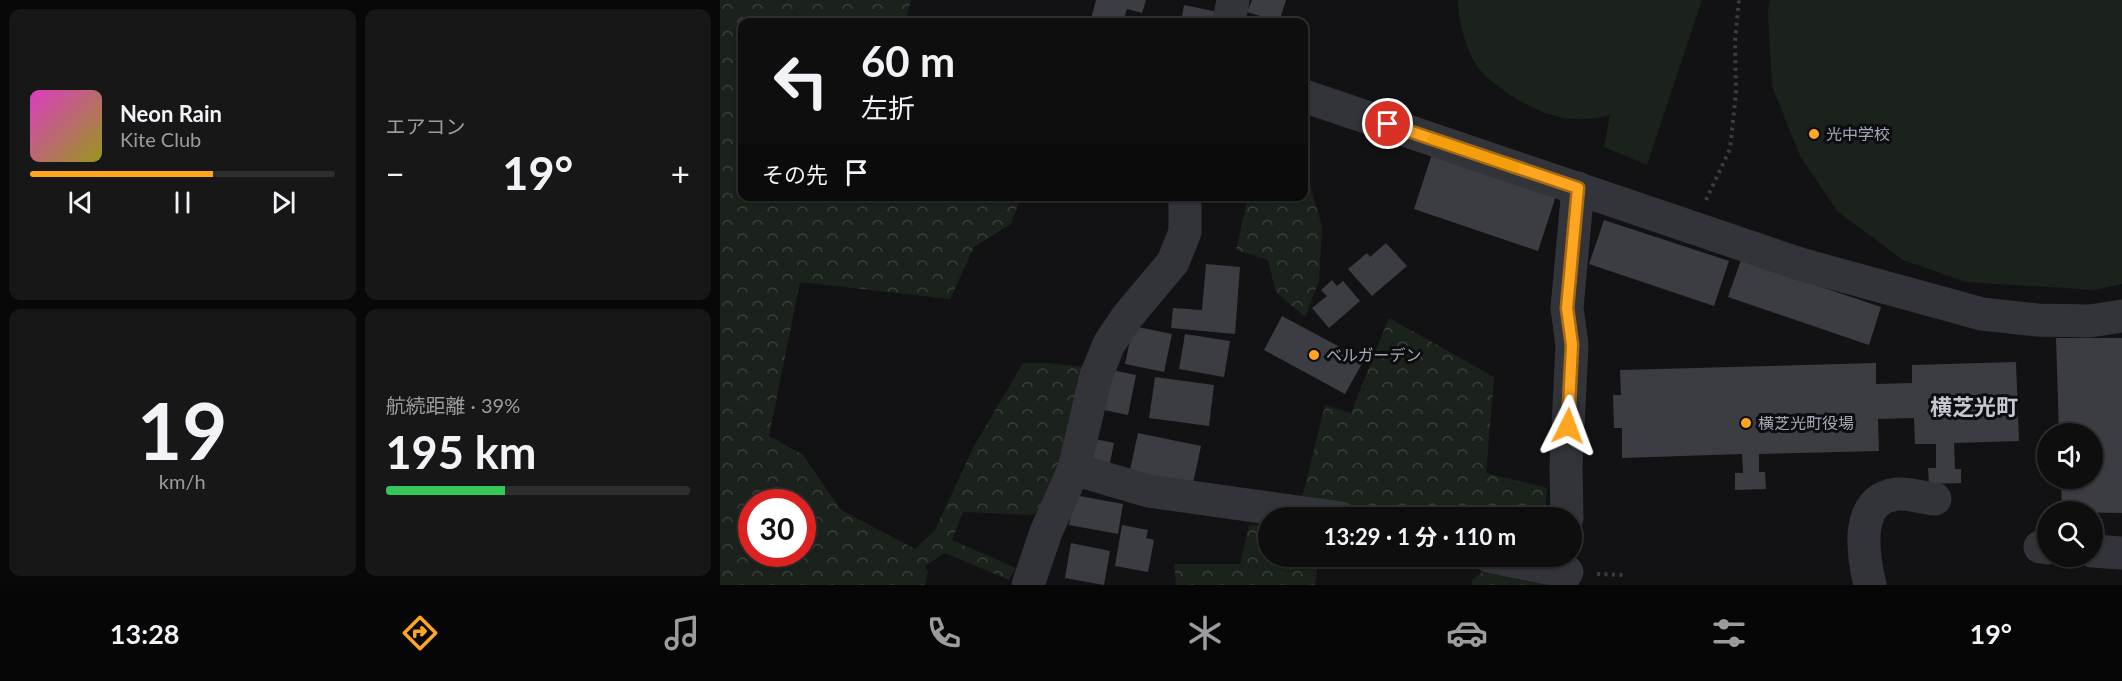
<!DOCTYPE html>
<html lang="ja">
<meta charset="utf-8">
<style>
:root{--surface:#0e0e0f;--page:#171718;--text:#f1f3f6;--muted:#9b9c9e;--line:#2e2e2f;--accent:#ffa520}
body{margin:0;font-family:Lato,"Noto Sans JP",sans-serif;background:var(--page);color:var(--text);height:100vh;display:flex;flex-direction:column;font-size:22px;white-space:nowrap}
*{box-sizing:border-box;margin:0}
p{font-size:20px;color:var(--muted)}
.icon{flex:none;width:33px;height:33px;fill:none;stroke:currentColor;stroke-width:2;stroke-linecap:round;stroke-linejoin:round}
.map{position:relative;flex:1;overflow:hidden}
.side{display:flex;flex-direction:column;gap:9px;padding:9px;background:#080808;width:720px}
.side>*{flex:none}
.top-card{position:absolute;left:18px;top:18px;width:570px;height:183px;border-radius:12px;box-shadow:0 2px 4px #0004,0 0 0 2px var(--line);background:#0e0e0f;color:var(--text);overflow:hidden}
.tools{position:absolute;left:1317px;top:423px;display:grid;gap:12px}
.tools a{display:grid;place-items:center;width:66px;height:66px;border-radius:50%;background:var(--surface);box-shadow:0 2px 4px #0004,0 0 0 2px var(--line);font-size:30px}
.speed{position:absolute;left:18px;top:489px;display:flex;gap:12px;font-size:30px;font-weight:700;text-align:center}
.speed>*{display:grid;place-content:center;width:78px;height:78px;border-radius:50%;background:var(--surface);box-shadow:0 2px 4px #0004,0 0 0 2px var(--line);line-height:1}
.speed .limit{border:9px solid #d22;background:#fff;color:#111}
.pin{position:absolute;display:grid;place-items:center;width:51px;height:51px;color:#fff;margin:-26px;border:3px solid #fff;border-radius:50%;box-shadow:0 2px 6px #0007}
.me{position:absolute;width:66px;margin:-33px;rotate:3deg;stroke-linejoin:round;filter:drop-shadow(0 0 4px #0008)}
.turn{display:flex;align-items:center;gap:21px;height:126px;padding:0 24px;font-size:27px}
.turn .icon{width:78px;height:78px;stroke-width:2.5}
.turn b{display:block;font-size:42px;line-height:51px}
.then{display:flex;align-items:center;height:57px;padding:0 24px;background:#0003;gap:12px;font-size:22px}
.big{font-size:45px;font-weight:700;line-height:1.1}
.side .widget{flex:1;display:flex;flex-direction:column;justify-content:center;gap:9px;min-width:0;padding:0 21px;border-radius:12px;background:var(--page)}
.side .dial{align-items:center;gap:0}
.dial b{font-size:78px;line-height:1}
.song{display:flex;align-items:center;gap:18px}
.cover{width:72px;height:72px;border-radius:9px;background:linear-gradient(135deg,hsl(310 70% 55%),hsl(60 70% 35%))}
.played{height:6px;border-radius:3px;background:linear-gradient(90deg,var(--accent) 60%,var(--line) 60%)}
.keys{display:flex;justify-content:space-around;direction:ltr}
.heat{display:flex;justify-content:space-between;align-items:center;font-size:33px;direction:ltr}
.charge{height:9px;border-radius:4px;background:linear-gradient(90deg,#34c759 39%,var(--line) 0)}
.side .tiles{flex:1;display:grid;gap:9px;grid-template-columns:repeat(2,1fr)}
.trip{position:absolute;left:538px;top:507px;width:324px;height:60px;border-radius:30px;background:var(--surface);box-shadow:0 2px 4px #0004,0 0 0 2px var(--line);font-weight:700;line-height:60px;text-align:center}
.menu{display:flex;height:96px;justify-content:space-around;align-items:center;background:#060606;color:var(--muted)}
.menu .icon{width:42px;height:42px}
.menu .on{color:var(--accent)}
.menu b{font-size:27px;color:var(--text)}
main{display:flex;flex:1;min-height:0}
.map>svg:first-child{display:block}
.forest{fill:url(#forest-crowns);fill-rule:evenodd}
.park{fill:#1a221b}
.building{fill:#3c3d42}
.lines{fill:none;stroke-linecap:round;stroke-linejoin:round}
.path{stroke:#393c41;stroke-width:4;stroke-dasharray:3 4.5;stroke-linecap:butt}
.minor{stroke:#33343a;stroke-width:33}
.route-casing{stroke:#a66b15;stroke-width:15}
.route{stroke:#ffa520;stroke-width:10}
.slow{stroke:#f59e0b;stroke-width:10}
.poi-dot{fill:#ffa520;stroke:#0d0d0f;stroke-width:2}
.labels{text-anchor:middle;stroke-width:6;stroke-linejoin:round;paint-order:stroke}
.poi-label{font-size:16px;fill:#a2aab6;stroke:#0d0d0f;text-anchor:start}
.district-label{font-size:22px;font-weight:bold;fill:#c4c8d2;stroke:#0d0d0f}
</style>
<main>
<section class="side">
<div class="tiles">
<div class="widget">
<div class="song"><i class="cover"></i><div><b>Neon Rain</b><p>Kite Club</p></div></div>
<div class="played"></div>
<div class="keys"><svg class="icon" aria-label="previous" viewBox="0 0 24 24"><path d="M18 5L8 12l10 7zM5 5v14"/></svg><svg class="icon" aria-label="pause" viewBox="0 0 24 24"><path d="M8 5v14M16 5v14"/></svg><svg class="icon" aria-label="next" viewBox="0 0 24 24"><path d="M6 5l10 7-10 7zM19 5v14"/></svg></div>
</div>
<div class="widget"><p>エアコン</p>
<div class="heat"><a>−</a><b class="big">19°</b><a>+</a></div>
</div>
<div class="widget dial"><b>19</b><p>km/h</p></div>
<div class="widget"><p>航続距離 · 39%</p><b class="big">195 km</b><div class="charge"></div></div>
</div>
</section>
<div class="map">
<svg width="1402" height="585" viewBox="0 0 1402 585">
<defs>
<pattern id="forest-crowns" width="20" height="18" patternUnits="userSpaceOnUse" patternTransform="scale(1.5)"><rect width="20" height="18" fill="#1a221b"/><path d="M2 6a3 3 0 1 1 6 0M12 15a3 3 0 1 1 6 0" fill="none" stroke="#383f3a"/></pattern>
</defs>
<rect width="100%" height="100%" fill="#121214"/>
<g class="forest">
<path d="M0,0H191L185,22H22V196L301,197L291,224L254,247L230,299L80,282L49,436L83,455L121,510L195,549L215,530L253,448L303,363H328L365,367L339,466L315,515L243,512L232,540L296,568L289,580L225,553L205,566L208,572L205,585H0ZM32,502H82V554H32Z"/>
<polygon points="584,165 602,226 599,281 585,317 556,292 548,260 516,250 528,197 584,196"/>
<polygon points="669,318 774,377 766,473 827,488 824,518 675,517 582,498 605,405 631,413"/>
<polygon points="529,525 549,526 549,556 599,557 595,585 456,585 454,564 520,564"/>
<polygon points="775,562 828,585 751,585 753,579"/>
</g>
<g class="park">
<path d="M738,0H982L927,165L884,147L890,115C878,118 866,120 853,119C823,118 780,92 760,70C748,56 737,19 738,0Z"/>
<polygon points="1050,0 1402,0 1402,284 1375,290 1246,282 1183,260 1117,211 1080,156 1052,86 1048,12"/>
</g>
<g class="building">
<polygon points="376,0 426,0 422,13 407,9 403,22 384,22 371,19"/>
<polygon points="532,0 566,0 559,22 527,12"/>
<polygon points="464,5 498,12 495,22 461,22"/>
<polygon points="712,154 836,196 818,251 694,209"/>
<polygon points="884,220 1009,261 994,306 869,264"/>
<polygon points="666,243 687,266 652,296 628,269 647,253 650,257"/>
<polygon points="1021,260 1161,307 1149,345 1008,297"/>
<polygon points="486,264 520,267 515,334 451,328 453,308 482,310"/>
<polygon points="612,280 617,286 623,281 640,301 609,328 592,308 607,296 601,290"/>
<polygon points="562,316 644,360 625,394 544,350"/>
<polygon points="413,326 452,334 444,372 405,364"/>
<polygon points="465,334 510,341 504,377 459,369"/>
<polygon points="1336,338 1402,338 1402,513 1342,512 1341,478 1372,478 1372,434 1339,434"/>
<polygon points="1296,362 1299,441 1234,443 1235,469 1241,469 1241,483 1209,484 1208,468 1216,468 1216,444 1195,444 1194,418 1158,419 1159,451 1039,454 1039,472 1045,472 1046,489 1015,490 1015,473 1023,473 1022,454 902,458 902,428 894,428 893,395 901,395 900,370 1156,363 1156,384 1192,383 1192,365"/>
<polygon points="392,370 416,375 408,415 384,410"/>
<polygon points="435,377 494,385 489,426 429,418"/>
<polygon points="418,433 481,446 472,488 409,475"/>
<polygon points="375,439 394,443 389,467 370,464"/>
<polygon points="354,495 403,504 398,534 349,525"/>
<polygon points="402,525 428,530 426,538 434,540 428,572 395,566"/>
<polygon points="351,543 390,551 384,585 345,578"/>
</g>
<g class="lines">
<g class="path">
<polyline points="986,200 1010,149 1016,93 1015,41 1019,0"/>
<polyline points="877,574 903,575"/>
</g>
<g class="minor">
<polyline points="509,22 513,0"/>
<polyline points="584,96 1080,264 1262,314 1317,320 1370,321 1402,316"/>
<polyline points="354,469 428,491 621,518"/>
<polyline points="847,518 846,466 852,345 847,308 858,188"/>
<polyline points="1320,547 1328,548"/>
<polyline points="1372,551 1402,553"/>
<polyline points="769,556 847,572"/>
<polyline points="308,585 326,532 354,469 376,376 389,344 407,317 453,262 465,232 465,196"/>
<path d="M1150,585C1143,555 1133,498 1178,494C1189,493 1203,498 1215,499"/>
</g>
</g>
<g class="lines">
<defs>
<polyline id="route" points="668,124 858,188 847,308 852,345 848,426"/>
</defs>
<use href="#route" class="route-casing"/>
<use href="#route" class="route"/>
<polyline class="slow" points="712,139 795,167"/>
</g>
<g class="poi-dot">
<circle cx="1094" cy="134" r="6"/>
<circle cx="594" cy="355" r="6"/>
<circle cx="1026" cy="423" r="6"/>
</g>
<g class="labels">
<g class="poi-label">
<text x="1106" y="140">光中学校</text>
<text x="606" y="361">ベルガーデン</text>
<text x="1038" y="429">横芝光町役場</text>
</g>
<g class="district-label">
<text x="1254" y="415">横芝光町</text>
</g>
</g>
</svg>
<div class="tools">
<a><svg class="icon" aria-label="sound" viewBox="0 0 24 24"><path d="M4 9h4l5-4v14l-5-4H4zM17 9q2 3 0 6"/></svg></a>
<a><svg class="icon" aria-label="search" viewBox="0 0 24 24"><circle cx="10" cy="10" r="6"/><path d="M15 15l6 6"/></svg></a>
</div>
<div class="speed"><div class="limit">30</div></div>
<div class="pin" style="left:668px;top:124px;background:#d93025"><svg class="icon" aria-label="arrive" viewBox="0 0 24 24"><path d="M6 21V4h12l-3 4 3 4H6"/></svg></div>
<svg class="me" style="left:848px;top:426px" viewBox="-20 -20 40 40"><path d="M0-17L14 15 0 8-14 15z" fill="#ffa520" stroke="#fff" stroke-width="4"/></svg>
<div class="trip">13:29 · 1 分 · 110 m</div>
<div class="top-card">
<div class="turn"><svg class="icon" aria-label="left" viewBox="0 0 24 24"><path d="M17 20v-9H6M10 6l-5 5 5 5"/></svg><div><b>60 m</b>左折</div></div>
<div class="then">その先<svg class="icon" aria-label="arrive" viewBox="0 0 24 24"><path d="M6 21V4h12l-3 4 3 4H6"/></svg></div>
</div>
</div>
</main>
<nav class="menu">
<b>13:28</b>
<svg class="icon on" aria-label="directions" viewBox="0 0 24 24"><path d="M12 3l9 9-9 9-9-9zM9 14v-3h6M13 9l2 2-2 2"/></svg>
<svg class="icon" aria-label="music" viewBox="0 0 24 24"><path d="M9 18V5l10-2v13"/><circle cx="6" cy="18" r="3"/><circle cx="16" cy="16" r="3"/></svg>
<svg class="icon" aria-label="phone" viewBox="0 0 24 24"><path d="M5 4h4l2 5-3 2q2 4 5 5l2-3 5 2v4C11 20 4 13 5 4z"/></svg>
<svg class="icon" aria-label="climate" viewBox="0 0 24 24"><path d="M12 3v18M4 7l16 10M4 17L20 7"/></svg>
<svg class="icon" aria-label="car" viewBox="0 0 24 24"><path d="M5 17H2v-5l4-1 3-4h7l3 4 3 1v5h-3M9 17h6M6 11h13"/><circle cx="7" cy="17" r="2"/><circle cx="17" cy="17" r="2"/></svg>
<svg class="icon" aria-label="filters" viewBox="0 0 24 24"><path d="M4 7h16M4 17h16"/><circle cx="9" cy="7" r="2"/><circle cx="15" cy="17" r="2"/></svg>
<b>19°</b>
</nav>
